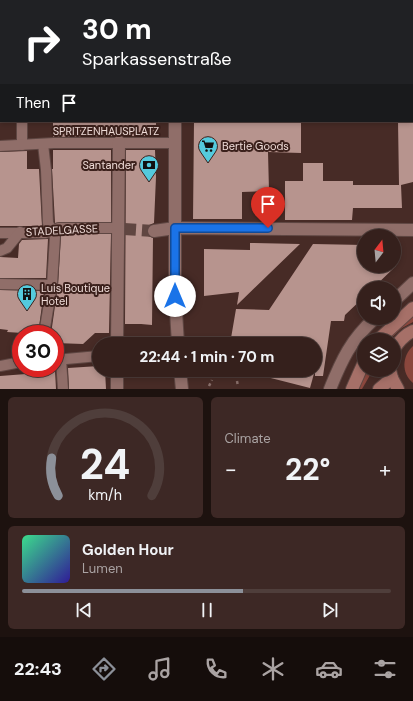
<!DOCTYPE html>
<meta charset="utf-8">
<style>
:root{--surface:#35201c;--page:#3d2825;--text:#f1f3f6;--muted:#aaa3a3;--line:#4f3e3b;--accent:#8c9099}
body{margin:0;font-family:"DM Sans",sans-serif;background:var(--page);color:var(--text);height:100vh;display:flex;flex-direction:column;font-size:15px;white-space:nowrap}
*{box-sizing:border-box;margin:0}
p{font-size:13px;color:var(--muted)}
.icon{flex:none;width:22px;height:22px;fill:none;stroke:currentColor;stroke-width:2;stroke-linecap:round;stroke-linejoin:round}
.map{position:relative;height:389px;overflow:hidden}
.details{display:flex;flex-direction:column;gap:8px;padding:8px;background:#1d120f;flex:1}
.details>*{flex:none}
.guide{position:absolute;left:0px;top:0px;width:413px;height:122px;box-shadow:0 2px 6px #0003,0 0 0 1px var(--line);background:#202124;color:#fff;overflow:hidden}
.needle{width:26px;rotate:16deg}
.controls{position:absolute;left:357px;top:229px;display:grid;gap:8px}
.controls a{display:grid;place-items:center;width:44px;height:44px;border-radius:50%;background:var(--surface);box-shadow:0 2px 6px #0003,0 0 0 1px var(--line);font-size:20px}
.speed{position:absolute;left:12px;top:325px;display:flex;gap:8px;font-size:20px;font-weight:700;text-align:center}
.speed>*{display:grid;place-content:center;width:52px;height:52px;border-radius:50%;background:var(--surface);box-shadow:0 2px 6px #0003,0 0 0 1px var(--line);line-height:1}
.speed .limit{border:6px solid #d22;background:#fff;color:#111}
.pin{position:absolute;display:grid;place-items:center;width:34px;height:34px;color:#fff;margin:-41px -17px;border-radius:50% 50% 50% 0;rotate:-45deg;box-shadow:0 0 4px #0007}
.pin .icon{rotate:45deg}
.me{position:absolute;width:44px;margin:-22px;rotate:0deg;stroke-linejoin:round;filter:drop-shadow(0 0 3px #0008)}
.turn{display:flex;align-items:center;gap:14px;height:84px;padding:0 16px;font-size:18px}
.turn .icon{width:52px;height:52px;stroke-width:2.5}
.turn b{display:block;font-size:28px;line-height:34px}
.then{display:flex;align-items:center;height:38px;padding:0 16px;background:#0003;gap:8px;font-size:15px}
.big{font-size:30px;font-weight:700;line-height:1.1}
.details .tile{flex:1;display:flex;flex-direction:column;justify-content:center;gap:6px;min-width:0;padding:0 14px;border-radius:6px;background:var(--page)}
.details .dial{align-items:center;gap:0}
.dial svg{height:104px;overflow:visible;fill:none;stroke:var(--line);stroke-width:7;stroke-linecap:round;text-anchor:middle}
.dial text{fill:var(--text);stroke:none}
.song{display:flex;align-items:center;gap:12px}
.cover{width:48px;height:48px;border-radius:6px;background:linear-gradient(135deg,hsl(150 70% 55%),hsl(250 70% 35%))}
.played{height:4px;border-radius:2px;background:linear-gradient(90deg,var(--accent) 60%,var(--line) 60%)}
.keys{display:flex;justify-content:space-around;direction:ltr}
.heat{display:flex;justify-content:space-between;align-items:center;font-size:22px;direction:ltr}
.details .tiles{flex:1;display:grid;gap:8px;grid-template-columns:1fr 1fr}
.tile:last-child{grid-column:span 2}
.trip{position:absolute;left:92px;top:337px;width:230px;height:40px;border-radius:20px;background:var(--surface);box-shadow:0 2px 6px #0003,0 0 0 1px var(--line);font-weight:700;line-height:40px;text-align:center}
.dock{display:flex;height:64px;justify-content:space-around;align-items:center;background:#150d0b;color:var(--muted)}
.dock .icon{width:28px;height:28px}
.dock .selected{color:var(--accent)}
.dock b{font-size:18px;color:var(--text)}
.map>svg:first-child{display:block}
.green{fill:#8b473d}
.building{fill:#b7948e}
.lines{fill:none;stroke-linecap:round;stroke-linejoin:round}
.minor-tunnel{stroke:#604641;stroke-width:12;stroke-dasharray:12 6;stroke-linecap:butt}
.pedestrian-casing{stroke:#5f4743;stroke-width:12}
.minor-casing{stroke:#5f4743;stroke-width:14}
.secondary-casing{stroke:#5f4743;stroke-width:14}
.path{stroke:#886f6a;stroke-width:2.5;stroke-dasharray:3 3;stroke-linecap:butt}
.pedestrian{stroke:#906e69;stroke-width:10}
.minor{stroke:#906e69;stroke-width:12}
.secondary{stroke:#a67068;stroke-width:12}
.route-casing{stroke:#114b97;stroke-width:10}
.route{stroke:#1a73e8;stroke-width:7}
.labels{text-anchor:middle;stroke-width:4;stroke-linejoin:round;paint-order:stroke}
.street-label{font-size:11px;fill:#efdcd8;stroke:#3c211c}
.poi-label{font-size:11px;fill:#efdcd8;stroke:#3c211c;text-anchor:start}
</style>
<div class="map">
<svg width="413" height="389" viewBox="0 0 413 389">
<rect width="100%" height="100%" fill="#472b26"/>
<g class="green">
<polygon points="413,315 413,322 402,328 389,340 386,340"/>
<path d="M413,346V383C401,373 402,356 413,346Z"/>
<polygon points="367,370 373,370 362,389 358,389"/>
</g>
<g class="building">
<polygon points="53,121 156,121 156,136 124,136 119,135 114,136 53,137"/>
<polygon points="194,121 301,122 301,153 268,152 269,191 242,192 242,219 193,219"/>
<polygon points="398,121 413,121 413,182 401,185 402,208 353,208 352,220 285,220 285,181 303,181 303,163 323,163 323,181 353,181 353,185 399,185"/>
<polygon points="53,150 111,150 111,222 55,223 52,169 53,169"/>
<polygon points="126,150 155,150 156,177 154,223 149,225 147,232 148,236 153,238 152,325 141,324 125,324"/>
<polygon points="27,151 27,169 39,169 42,226 0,226 0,152"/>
<polygon points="61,234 111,234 109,333 95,333 83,344 55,343 55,334 51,334 58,285"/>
<polygon points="48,239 46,278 0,278 0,257 18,258 19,244 22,240"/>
<polygon points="250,243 300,244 237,305 239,292 204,296 204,249 250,250"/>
<polygon points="313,244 364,245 364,266 396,266 373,288 364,288 364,297 345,315 344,321 331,321 323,376 315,376 315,344 230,344 236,309 269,310"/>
<polygon points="0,290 44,291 38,334 7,332 8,330 0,329"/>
<polygon points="99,366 99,370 105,370 106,389 69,389 68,368"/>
<polygon points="55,370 56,389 0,389 0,376 26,374 26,372"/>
<polygon points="256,370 315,370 310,388 255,374"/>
</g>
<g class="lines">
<polyline class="minor-tunnel" points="124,229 154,231"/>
<defs>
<g id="pedestrian">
<polyline points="23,1 23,0"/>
<polyline points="73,1 73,0"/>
<polyline points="0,27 1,27"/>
<polyline points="0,69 1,77"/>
<polyline points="22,121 22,145"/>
<polyline points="43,144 46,170 48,223 55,237 52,285 44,334"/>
<polyline points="0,146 54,143 175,143"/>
<polyline points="0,233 45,233 59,228 118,228"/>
<polyline points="0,251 7,248 20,232"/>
<polyline points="0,284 52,285"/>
<polyline points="55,360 99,356"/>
<polyline points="61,360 63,389"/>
<polyline points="0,366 21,362"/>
</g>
<g id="minor">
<polyline points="176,1 176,0"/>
<polyline points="412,103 413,103"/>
<polyline points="175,121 175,295 178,344"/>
<polyline points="154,231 175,228 413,230"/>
<polyline points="394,301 413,283"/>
<polyline points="117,344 119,142"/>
<polyline points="117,370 117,389"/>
<polyline points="180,370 182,389"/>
<path d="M330,389C342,359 351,340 375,318"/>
</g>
<g id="secondary">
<polyline points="378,340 413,308"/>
<path d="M394,349C399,341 404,335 413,331"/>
<polyline points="390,370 392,378 398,389"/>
<polyline points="352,389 364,362"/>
<polyline points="379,389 392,378"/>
</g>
</defs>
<use href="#pedestrian" class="pedestrian-casing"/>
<use href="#minor" class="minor-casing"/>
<use href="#secondary" class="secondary-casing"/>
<g class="path">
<polyline points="237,381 238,386"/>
<polyline points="209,386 212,380"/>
</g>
<use href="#pedestrian" class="pedestrian"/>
<use href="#minor" class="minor"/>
<use href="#secondary" class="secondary"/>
</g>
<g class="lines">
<defs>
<polyline id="route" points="175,296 175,228 268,228"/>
</defs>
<use href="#route" class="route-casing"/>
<use href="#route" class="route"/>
</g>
<defs>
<symbol id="supermarket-pin" viewBox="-11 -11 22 30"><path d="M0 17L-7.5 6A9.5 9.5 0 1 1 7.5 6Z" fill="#54cadd" stroke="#3c211c"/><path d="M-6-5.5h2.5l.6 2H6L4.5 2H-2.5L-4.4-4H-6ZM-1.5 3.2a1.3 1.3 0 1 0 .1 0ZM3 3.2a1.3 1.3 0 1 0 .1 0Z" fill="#111"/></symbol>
<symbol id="bank-pin" viewBox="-11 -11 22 30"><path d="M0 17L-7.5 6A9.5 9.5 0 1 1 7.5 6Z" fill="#54cadd" stroke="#3c211c"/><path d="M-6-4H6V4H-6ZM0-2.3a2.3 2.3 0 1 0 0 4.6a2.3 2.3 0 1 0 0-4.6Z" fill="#111"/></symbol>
<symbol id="building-pin" viewBox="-11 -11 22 30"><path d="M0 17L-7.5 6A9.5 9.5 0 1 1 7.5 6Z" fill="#54cadd" stroke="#3c211c"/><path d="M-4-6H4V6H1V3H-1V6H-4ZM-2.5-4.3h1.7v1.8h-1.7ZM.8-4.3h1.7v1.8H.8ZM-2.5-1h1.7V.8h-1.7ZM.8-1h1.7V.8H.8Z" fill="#111"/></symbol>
</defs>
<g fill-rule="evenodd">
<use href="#supermarket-pin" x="197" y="135" width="22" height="30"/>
<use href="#bank-pin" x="138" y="154" width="22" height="30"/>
<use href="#building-pin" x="16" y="283" width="22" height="30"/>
</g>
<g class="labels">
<g class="street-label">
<text x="106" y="135">SPRITZENHAUSPLATZ</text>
<text transform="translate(62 230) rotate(-3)" y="4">STADELGASSE</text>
</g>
<g class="poi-label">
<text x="222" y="150">Bertie Goods</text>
<text x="135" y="169" text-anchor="end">Santander</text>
<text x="41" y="292">Luis Boutique<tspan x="41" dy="13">Hotel</tspan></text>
</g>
</g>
</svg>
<div class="controls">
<a><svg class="needle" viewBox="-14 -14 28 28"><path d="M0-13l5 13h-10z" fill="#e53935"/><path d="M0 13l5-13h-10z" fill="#aaa3a3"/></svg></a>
<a><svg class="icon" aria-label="sound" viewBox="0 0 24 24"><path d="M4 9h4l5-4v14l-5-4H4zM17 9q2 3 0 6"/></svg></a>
<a><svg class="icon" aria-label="layers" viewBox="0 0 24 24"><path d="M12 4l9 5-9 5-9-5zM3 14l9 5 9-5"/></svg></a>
</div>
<div class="speed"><div class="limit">30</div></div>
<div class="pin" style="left:268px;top:228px;background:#d93025"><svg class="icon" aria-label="arrive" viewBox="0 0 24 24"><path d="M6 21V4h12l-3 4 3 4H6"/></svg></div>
<svg class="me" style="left:175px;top:296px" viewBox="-20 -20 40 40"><circle r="19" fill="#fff"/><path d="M0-13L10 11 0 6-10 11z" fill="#1a73e8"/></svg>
<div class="trip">22:44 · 1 min · 70 m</div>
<div class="guide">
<div class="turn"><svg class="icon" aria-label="right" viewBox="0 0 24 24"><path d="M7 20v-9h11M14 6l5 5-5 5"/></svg><div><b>30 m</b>Sparkassenstraße</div></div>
<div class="then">Then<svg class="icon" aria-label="arrive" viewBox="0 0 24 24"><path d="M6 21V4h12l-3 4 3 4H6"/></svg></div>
</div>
</div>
<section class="details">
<div class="tiles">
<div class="tile dial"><svg viewBox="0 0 100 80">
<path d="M14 69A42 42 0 1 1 86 69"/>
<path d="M14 69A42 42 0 0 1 9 40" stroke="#8c9099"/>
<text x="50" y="56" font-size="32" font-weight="700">24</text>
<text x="50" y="72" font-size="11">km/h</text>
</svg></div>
<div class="tile"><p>Climate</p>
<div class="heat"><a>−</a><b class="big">22°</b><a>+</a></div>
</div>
<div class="tile">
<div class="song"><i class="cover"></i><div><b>Golden Hour</b><p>Lumen</p></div></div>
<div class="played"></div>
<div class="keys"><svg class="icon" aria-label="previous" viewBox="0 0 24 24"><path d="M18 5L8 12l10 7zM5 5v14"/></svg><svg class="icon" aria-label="pause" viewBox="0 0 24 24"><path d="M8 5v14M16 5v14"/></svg><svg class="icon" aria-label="next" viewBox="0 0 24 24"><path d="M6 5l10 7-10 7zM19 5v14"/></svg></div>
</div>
</div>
</section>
<nav class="dock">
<b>22:43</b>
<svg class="icon selected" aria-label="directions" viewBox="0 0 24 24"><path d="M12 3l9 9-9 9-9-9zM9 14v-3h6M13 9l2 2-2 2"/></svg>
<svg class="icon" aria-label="music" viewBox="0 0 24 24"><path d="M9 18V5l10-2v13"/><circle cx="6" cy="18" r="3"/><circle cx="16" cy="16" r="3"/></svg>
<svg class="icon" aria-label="phone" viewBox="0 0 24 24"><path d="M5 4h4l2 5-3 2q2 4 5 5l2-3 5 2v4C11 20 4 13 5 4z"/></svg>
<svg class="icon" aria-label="climate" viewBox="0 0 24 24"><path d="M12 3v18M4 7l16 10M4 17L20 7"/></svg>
<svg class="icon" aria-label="car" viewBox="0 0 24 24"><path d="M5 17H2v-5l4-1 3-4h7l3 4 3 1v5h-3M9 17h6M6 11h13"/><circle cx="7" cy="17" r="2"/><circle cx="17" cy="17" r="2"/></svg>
<svg class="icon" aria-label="filters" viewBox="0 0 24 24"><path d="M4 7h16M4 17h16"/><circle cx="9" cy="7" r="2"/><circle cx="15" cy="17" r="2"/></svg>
</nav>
